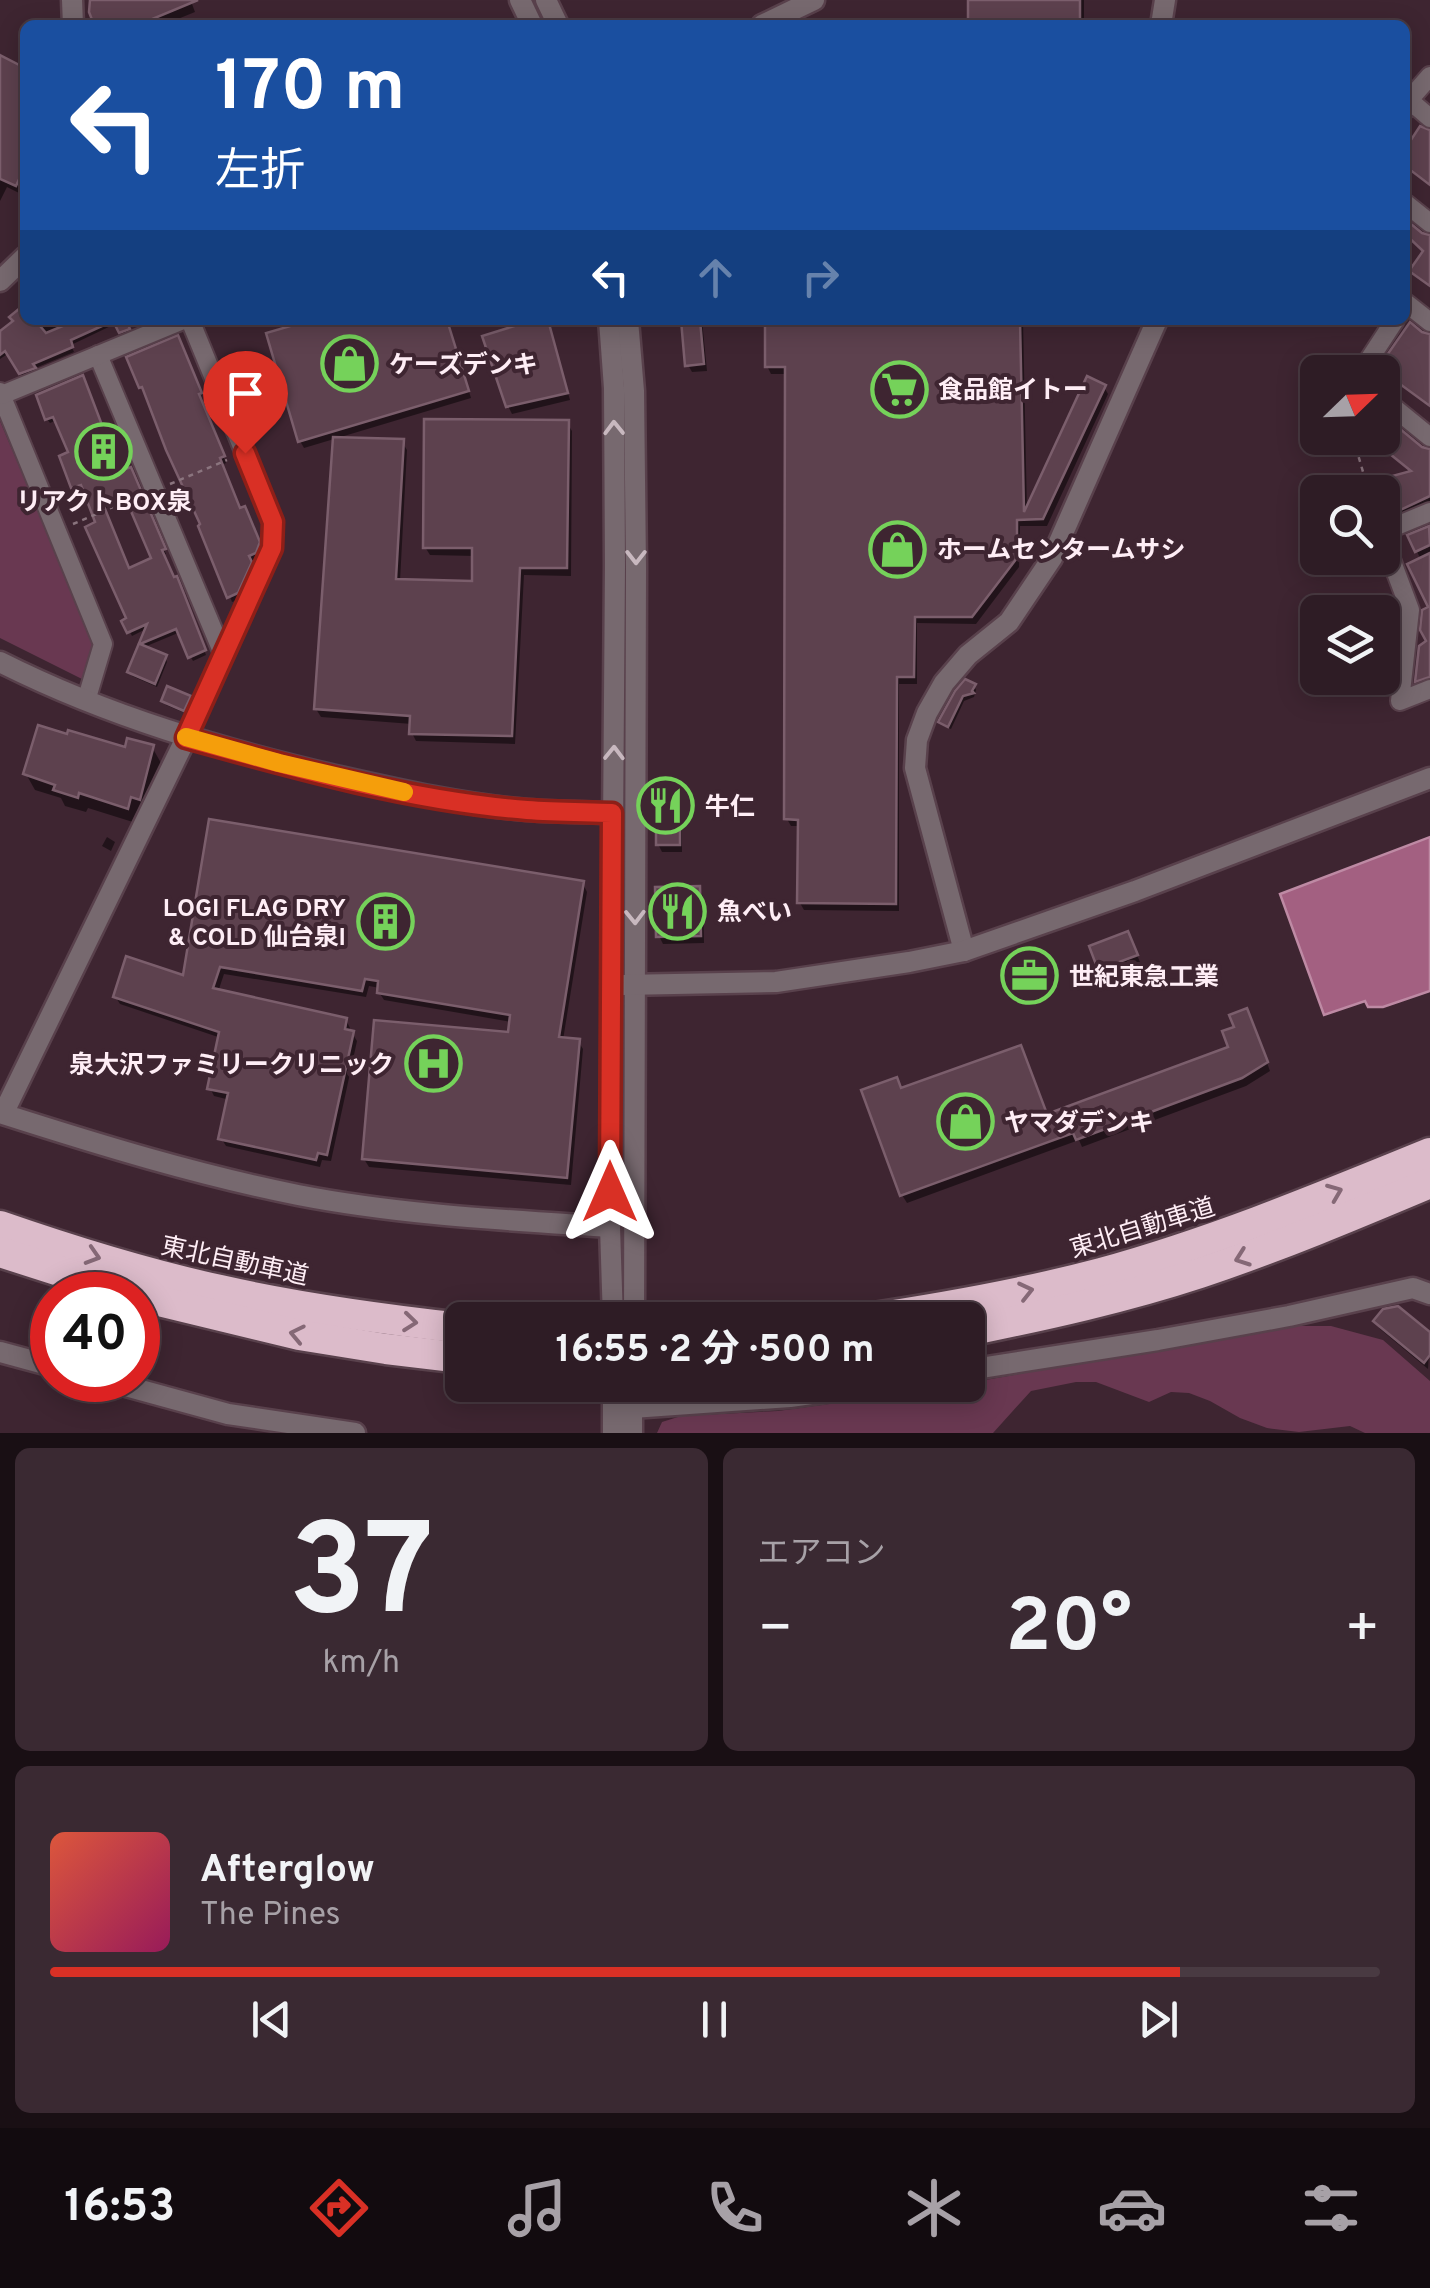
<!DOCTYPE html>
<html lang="ja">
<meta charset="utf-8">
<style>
:root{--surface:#2e1c25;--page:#3a2932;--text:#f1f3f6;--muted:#a7a1a7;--line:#493a42;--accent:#d93025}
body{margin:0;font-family:Overpass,"Noto Sans JP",sans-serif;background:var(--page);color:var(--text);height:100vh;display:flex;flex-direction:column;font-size:38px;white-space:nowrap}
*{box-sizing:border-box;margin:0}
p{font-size:32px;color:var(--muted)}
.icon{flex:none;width:55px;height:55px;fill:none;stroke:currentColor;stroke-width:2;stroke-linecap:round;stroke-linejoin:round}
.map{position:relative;height:1433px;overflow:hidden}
.side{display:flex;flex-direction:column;gap:15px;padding:15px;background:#190f14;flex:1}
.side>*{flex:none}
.hud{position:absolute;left:20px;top:20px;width:1390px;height:305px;border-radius:15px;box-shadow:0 5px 25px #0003,0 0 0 2px var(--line);background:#1a4fa0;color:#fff;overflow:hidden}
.needle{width:65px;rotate:67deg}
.buttons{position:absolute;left:1300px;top:355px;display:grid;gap:20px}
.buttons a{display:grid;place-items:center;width:100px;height:100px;border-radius:15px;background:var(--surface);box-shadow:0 5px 25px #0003,0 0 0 2px var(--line);font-size:50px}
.speed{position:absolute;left:30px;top:1272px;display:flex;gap:20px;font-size:50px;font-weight:700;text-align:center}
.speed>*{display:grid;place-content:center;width:130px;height:130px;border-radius:50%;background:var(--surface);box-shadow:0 5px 25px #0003,0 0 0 2px var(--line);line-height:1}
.speed .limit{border:15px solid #d22;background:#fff;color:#111}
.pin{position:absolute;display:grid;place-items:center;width:85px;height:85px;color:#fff;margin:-102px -42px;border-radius:50% 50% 50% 0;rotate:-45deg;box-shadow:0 0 10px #0007}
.pin .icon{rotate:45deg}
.me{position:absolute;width:110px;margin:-55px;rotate:0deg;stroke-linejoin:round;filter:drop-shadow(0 0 8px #0008)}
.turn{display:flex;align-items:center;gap:35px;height:210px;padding:0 30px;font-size:45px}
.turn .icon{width:130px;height:130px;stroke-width:2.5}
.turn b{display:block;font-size:70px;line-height:85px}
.lanes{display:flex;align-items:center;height:95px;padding:0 30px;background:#0003;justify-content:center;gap:50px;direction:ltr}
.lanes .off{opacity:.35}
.big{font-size:75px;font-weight:700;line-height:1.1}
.side .widget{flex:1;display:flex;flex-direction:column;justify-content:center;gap:15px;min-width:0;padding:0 35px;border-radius:15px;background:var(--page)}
.side .dial{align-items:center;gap:0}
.dial b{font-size:130px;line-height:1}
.song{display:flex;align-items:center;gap:30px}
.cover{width:120px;height:120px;border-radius:15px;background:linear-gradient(135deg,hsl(10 70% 55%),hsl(330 70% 35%))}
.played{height:10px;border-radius:5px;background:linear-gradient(90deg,var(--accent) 85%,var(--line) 85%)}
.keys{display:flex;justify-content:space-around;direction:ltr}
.heat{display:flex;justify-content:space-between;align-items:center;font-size:55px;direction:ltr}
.side .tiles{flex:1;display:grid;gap:15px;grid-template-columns:1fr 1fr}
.widget:last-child{grid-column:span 2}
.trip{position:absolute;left:445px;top:1302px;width:540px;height:100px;border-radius:15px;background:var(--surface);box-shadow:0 5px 25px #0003,0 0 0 2px var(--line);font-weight:700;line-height:100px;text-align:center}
.tabs{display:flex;height:160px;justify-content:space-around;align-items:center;background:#120b0f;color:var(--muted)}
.tabs .icon{width:70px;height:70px}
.tabs .selected{color:var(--accent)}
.tabs b{font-size:45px;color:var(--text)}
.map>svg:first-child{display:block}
.green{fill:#693851}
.water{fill:#a36081;stroke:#be8aa4;stroke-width:2.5}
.shadow{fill:#0007;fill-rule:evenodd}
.building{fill:#5d414e;stroke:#7b5e6c;stroke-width:2.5;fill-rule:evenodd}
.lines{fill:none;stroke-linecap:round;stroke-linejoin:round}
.minor-casing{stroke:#59414c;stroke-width:22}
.tertiary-casing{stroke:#59414c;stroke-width:25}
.motorway-casing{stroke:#59414c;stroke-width:35}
.path{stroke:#8a747e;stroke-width:2.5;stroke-dasharray:5 5;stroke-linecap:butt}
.minor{stroke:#77696f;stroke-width:18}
.tertiary{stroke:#77696f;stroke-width:20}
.motorway{stroke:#dcbbca;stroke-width:30}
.oneway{stroke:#c8b8bf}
.oneway2{stroke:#856876}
.route-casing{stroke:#8d1f18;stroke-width:25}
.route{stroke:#d93025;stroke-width:18}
.slow{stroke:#f59e0b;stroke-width:18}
.labels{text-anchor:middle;stroke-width:8;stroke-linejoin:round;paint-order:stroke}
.poi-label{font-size:25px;font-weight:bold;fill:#feedf5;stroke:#3e2531;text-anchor:start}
.street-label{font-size:25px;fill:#feedf5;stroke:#3e2531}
</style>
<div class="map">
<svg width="1430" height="1433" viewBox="0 0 1430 1433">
<rect width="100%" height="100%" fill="#3e2531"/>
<g class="green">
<polygon points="0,421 97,650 84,680 0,638"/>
<polygon points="1291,1326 1331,1326 1383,1340 1430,1381 1430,1433 1365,1433 1350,1426 1299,1432 1267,1428 1240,1418 1210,1401 1189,1393 1171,1392 1149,1402 1096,1382 1076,1382 1031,1391 993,1433 657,1433 662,1422 681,1416 778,1411 968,1385 968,1383"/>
</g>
<polygon class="water" points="1430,837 1430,991 1383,1007 1368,1007 1365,1001 1324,1015 1280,894"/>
<g class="shadow">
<polygon points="93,0 197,0 192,4 195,12 163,25 97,25"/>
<rect x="971" y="0" width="113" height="25"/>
<polygon points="0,58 25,71 25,184 21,194 7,187 0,201"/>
<polygon points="25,307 25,320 136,321 126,326 130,333 123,336 117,323 71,345 74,352 33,369 36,372 23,377 9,353 0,359 0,334 15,322"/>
<polygon points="320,320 447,320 471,398 304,448 300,441"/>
<polygon points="543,320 546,320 550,326 570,400 512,414 508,406"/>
<polygon points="684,320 702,320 707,371 692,372 688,365"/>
<polygon points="767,320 1023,320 1027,512 1104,387 1108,394 1047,526 1020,526 1019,567 976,624 917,623 917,684 899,684 899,911 804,910 800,903 800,826 791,826 787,819 788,374 771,374 767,366"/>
<polygon points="181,345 203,400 200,401 226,463 222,465 240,510 247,515 262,550 258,559 251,563 254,570 241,599 232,602 204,526 142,387"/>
<path d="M39,396L105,435L123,473L132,474L166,554L162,555L173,580L178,583L206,655L193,661L178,633L142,648L165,657L167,662L157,687L132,676L130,672L148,628L132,636L125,622L130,620L98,524L85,488L76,491L74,487L71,453L57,420L50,423L47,419ZM128,499L154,559L128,571L103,509Z"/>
<polygon points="1382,418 1421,449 1430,452 1430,505 1400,517 1385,481 1413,473 1386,451 1383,447 1385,445 1376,438 1382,438"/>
<polygon points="567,423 572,431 571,576 524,575 515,744 416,741 412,733 412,724 321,717 316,709 402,442 407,450 400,581 474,584 475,556 430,555 425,547"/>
<polygon points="1430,528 1430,586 1421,560 1410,537"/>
<polygon points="974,686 976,690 974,697 964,701 951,729 944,726 941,721 957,692"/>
<polygon points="189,698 192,702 187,714 166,705 164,701"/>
<polygon points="152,747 161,763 148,814 136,823 88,808 86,812 65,806 61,798 35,790 26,774 126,750"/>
<polygon points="678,784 682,792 682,852 662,852 658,844"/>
<polygon points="211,822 583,884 587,892 563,1040 578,1041 583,1049 571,1185 369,1167 364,1159 510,1035 512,1022 384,1000 379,992 380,988 369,986 366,997 224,974 218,992 346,1020 350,1028 349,1032 352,1033 357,1041 331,1161 322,1160 320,1167 226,1146 221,1138 230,1100 214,1096 210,1088 221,1038 120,1004 115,996 185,979"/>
<polygon points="107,837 115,842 111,851 102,846"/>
<polygon points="698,888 703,896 704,943 663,944 659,936"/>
<polygon points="1131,941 1140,962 1104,976 1100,969"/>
<polygon points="1042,970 1048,989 1028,995 1026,991"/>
<polygon points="1251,1019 1270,1071 1246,1086 1082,1147 1079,1140 907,1203 902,1195 902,1091 1047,1117 1231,1049"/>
<polygon points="1376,1321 1430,1336 1428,1369 1380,1329"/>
</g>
<g class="building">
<polygon points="90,0 198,0 138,25 94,25 89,12"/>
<rect x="968" y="0" width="112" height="25"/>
<polygon points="0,55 25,68 25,166 16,186 0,179"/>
<polygon points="1420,126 1430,130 1430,185 1405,166 1405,149"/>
<polygon points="1405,219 1422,233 1430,235 1430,286 1409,271 1423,251 1405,234"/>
<polygon points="25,304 25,320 35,320 46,333 77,320 126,320 130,329 119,333 113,321 71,340 73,347 33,364 36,368 19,374 5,351 0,355 0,331 13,321 9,317"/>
<polygon points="311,320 447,320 469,391 298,442 266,333"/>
<polygon points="534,320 548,320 568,393 506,407 482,336"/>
<polygon points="681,320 700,320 704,364 685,366"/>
<polygon points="765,320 1020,320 1024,512 1087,376 1106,385 1043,519 1017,520 1017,558 972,617 915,617 914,677 897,677 896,904 797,903 798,820 784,819 785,367 765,367"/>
<polygon points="1410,322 1422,332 1430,334 1430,406 1378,368"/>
<polygon points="178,335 202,393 199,394 225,456 220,458 240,508 245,506 260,542 256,553 249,556 252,562 238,593 227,598 198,526 200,524 166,450 142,387 139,388 126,357"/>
<path d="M83,375L105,433L108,431L123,470L131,467L166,549L162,550L174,577L177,576L206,650L188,658L176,629L140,644L167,655L155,684L127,672L147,624L127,633L121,621L126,618L85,527L95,522L81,485L71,488L59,456L68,452L53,417L45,420L36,395ZM124,495L151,558L129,568L103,504Z"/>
<polygon points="1382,414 1422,447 1430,449 1430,496 1394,513 1381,479 1411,471 1380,446 1384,443"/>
<polygon points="424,419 569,420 567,568 520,568 512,736 409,734 410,716 314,709 333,437 404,439 396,579 472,581 472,548 423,548"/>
<polygon points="1429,526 1430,545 1415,552 1407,535"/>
<polygon points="1430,553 1430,677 1415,682 1419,646 1426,641 1420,630 1422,610 1428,607 1407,564"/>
<polygon points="965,679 976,684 972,691 974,693 963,696 948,727 938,722 955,691"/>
<polygon points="167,686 191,696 184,711 161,701"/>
<polygon points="38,725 67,734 68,730 125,747 127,738 154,745 140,800 131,797 128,809 79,793 78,798 53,790 55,785 23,774"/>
<rect x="656" y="782" width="24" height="63"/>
<polygon points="209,819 584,881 559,1037 580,1039 567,1178 362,1159 374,1020 508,1032 510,1015 377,993 378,981 365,979 362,991 220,967 213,988 347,1018 345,1029 354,1031 327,1155 318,1153 316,1160 218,1139 228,1093 207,1089 219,1032 113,997 126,956 183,975"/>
<polygon points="700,886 701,936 656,937 655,887"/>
<polygon points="1128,931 1138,955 1098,970 1089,946"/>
<polygon points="1041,963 1048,985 1024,992 1017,970"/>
<polygon points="1247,1008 1268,1062 1242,1078 1076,1140 1073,1133 900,1196 861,1090 897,1077 901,1088 1021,1045 1047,1114 1228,1047 1222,1031 1234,1027 1229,1015"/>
<polygon points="1398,1306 1430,1332 1430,1355 1424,1363 1373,1321 1383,1309"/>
</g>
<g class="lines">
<defs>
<g id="minor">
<polyline points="1409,100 1430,118"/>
<polyline points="1405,110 1409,100 1430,76"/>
<polyline points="1405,203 1430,223"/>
<polyline points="1405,304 1406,303 1430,322"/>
<polyline points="98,355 224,656"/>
<polyline points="1361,372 1395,320"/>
<polyline points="0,392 103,644 86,701"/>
<polyline points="2,395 183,320"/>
<polyline points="1382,398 1430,437"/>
<polyline points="1382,532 1430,512"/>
<polyline points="1382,535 1410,610 1400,701 1430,689"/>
<polyline points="186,738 272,548 273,522 190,320"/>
</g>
<g id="tertiary">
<polyline points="72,0 73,25"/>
<polyline points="520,0 532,25"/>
<polyline points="546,0 558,25"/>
<polyline points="762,25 814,0"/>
<polyline points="1161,25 1165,0"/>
<polyline points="0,281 25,257"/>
<polyline points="609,320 614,388 615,566 610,1227 613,1320"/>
<polyline points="628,320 634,391 636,567 634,1320"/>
<path d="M0,662C107,716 223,750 340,777C402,791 465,805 528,810C556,812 584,812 612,813"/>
<path d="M186,738L3,1114C100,1145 198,1175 298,1195C401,1215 506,1220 610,1227"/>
<polyline points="964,951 915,768 917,740 927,713 944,683 968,655 1009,622 1052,558 1157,320"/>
<polyline points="623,985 776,982 909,962 964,951 1135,891 1430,778"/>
<polyline points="0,1352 52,1366"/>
<polyline points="968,1370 1158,1340 1289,1316 1413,1288 1430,1294"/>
<polyline points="104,1380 228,1414 355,1433"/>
<polyline points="632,1408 790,1397 875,1385"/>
<polyline points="613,1433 613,1385"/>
<polyline points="632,1433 632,1385"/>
</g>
<g id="motorway">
<path d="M0,1226C72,1251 146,1274 220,1290C300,1308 381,1319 462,1328"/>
<polyline points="0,1252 134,1295"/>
<polyline points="138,1296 299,1335 386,1349 462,1358"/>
<path d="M861,1320C942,1308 1022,1294 1101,1273C1214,1242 1322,1197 1430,1153"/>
<path d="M968,1331C1046,1315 1124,1298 1200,1273C1278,1247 1354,1215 1430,1183"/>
</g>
</defs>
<use href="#minor" class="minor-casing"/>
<use href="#tertiary" class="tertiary-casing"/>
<use href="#motorway" class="motorway-casing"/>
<g class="path">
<polyline points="1353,438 1369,492"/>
<polyline points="170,484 227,460"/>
<polyline points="73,524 139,496"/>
</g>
<use href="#minor" class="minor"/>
<use href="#tertiary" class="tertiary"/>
<use href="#motorway" class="motorway"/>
</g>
<defs><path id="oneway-chevron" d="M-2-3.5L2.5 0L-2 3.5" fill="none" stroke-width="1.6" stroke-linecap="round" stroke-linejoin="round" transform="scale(2.5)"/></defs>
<g class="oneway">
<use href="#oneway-chevron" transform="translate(614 428) rotate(-91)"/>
<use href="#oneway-chevron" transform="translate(636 557) rotate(90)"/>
<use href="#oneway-chevron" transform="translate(614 753) rotate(-89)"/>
<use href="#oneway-chevron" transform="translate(635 917) rotate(89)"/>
</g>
<g class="oneway2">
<use href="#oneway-chevron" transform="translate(1335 1192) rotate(-22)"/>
<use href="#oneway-chevron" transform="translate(93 1256) rotate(17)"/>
<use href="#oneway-chevron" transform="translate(1242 1258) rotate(160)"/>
<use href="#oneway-chevron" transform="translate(1026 1291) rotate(-13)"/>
<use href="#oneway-chevron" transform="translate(410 1322) rotate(6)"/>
<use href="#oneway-chevron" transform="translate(297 1334) rotate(-168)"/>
</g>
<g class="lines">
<defs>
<path id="route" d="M245,453L273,522L272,548L186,738C298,769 412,801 527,810C555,812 584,812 612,813L610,1192"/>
</defs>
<use href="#route" class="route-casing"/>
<use href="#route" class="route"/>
<polyline class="slow" points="186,737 279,763 404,792"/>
</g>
<defs>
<symbol id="shop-ring" viewBox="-11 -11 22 22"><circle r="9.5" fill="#3e2531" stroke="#75d25a" stroke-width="1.5"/><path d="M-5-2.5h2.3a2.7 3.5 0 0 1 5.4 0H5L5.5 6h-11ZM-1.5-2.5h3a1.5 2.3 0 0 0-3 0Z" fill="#75d25a"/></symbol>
<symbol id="supermarket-ring" viewBox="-11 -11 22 22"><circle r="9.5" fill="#3e2531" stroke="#75d25a" stroke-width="1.5"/><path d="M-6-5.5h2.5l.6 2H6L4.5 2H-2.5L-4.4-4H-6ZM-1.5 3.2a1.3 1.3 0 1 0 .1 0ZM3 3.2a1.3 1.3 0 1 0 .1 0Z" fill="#75d25a"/></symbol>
<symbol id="building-ring" viewBox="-11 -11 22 22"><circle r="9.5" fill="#3e2531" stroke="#75d25a" stroke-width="1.5"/><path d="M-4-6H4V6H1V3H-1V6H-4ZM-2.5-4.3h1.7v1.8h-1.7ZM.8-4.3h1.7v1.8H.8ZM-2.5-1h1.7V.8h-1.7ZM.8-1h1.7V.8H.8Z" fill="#75d25a"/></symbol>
<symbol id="restaurant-ring" viewBox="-11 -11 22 22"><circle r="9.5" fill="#3e2531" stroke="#75d25a" stroke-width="1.5"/><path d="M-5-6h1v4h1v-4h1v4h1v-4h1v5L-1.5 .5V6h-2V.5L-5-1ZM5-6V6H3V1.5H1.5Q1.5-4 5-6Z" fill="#75d25a"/></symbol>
<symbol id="office-ring" viewBox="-11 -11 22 22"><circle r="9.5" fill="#3e2531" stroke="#75d25a" stroke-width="1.5"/><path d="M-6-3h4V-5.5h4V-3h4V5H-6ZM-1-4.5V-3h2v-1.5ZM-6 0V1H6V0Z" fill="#75d25a"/></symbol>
<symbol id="hospital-ring" viewBox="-11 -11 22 22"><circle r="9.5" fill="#3e2531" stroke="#75d25a" stroke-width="1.5"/><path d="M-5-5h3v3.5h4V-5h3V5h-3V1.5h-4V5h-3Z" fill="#75d25a"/></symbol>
</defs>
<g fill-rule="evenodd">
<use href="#shop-ring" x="318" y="332" width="63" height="63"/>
<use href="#supermarket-ring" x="868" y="358" width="63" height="63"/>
<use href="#building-ring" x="72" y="420" width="63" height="63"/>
<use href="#shop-ring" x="866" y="518" width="63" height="63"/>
<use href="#restaurant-ring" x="634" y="774" width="63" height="63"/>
<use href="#restaurant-ring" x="646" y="880" width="63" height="63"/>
<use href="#building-ring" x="354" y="890" width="63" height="63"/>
<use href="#office-ring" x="998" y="944" width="63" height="63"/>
<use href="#hospital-ring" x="402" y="1032" width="63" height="63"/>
<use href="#shop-ring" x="934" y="1090" width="63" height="63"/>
</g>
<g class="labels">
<g class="poi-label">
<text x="389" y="373">ケーズデンキ</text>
<text x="938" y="398">食品館イトー</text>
<text x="104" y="510" text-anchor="middle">リアクトBOX泉</text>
<text x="937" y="558">ホームセンタームサシ</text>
<text x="705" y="815">牛仁</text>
<text x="346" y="916" text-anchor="end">LOGI FLAG DRY<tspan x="346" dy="29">&amp; COLD 仙台泉I</tspan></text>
<text x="717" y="920">魚べい</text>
<text x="1069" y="985">世紀東急工業</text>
<text x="394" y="1073" text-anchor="end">泉大沢ファミリークリニック</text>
<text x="1004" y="1131">ヤマダデンキ</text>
</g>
<g class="street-label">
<text transform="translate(1142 1227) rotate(-17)" y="9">東北自動車道</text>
<text transform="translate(235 1260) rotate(12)" y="9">東北自動車道</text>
</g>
</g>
</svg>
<div class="buttons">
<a><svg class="needle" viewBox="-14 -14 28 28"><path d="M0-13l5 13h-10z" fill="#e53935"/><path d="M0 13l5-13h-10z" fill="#a7a1a7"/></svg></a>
<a><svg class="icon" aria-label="search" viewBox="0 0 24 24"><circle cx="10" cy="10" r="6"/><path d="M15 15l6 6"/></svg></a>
<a><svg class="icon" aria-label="layers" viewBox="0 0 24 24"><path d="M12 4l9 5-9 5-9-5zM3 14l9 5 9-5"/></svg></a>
</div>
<div class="speed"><div class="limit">40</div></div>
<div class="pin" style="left:245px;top:453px;background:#d93025"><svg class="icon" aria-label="arrive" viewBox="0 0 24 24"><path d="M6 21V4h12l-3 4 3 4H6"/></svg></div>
<svg class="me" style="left:610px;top:1192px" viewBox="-20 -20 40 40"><path d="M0-17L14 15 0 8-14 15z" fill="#d93025" stroke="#fff" stroke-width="4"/></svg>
<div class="trip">16:55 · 2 分 · 500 m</div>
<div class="hud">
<div class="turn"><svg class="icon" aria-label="left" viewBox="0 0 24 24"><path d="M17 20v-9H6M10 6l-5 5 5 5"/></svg><div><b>170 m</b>左折</div></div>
<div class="lanes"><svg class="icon" aria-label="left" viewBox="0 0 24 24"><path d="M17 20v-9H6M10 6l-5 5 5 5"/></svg><svg class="icon off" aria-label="ahead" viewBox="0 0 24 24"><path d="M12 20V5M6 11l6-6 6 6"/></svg><svg class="icon off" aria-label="right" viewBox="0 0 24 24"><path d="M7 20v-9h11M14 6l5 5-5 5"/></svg></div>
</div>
</div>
<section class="side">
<div class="tiles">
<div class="widget dial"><b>37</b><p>km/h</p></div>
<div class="widget"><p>エアコン</p>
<div class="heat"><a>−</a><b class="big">20°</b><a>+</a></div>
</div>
<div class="widget">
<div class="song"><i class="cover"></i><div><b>Afterglow</b><p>The Pines</p></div></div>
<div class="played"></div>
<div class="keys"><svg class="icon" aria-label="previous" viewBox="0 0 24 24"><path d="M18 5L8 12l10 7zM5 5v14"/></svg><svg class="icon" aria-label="pause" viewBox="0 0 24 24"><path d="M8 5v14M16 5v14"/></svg><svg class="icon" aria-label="next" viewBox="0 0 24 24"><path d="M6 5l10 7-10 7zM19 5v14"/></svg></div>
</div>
</div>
</section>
<nav class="tabs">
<b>16:53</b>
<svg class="icon selected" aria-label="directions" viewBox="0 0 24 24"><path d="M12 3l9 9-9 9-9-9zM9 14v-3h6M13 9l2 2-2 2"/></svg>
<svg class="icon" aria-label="music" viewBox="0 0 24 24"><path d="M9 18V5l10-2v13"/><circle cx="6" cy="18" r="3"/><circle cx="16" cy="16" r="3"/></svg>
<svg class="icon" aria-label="phone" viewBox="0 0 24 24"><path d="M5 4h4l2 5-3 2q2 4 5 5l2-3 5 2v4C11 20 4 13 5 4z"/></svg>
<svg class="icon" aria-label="climate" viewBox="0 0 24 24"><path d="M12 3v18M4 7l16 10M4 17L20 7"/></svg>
<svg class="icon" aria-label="car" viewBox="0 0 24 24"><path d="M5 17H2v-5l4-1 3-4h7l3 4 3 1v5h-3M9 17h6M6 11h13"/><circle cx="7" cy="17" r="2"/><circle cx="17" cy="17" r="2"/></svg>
<svg class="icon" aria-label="filters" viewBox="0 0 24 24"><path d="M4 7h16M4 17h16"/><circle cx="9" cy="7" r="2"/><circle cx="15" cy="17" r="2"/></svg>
</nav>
